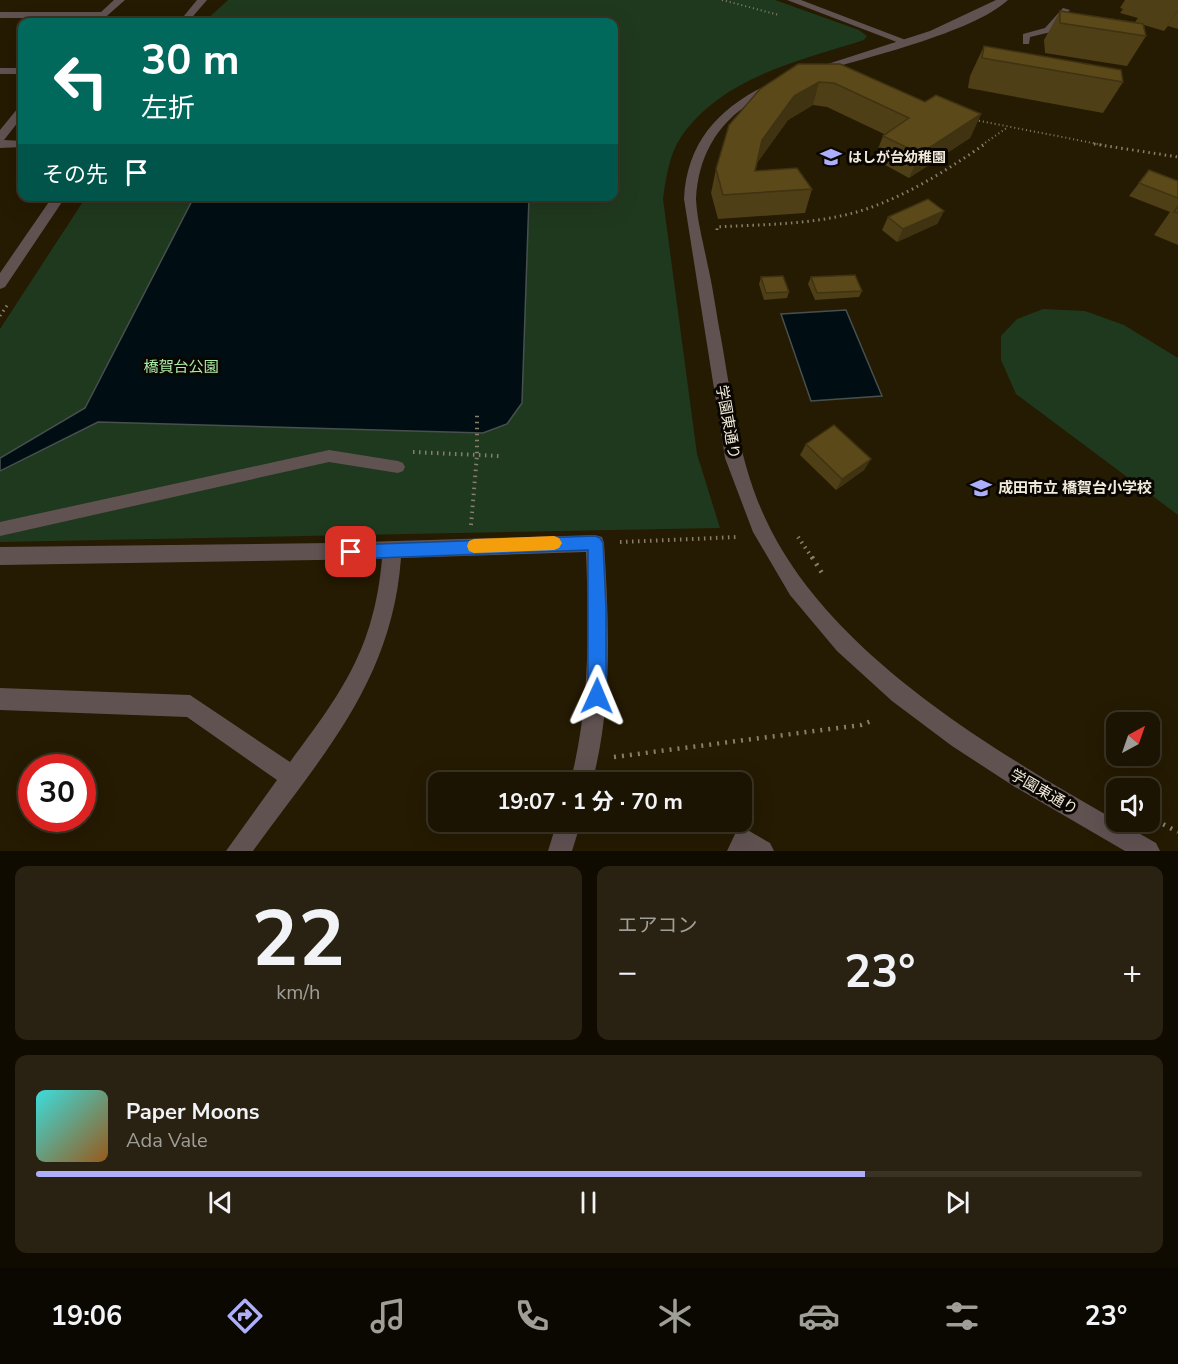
<!DOCTYPE html>
<html lang="ja">
<meta charset="utf-8">
<style>
:root{--surface:#1c1402;--page:#292111;--text:#f1f3f6;--muted:#a09e99;--line:#3a3324;--accent:#adaffb}
body{margin:0;font-family:"Nunito Sans","Noto Sans JP",sans-serif;background:var(--page);color:var(--text);height:100vh;display:flex;flex-direction:column;font-size:22px;white-space:nowrap}
*{box-sizing:border-box;margin:0}
p{font-size:20px;color:var(--muted)}
.icon{flex:none;width:33px;height:33px;fill:none;stroke:currentColor;stroke-width:2;stroke-linecap:round;stroke-linejoin:round}
.map{position:relative;height:851px;overflow:hidden}
.sheet{display:flex;flex-direction:column;gap:15px;padding:15px;background:#0f0b01;flex:1}
.sheet>*{flex:none}
.hud{position:absolute;left:18px;top:18px;width:600px;height:183px;border-radius:12px;box-shadow:0 6px 24px #0002,0 0 0 2px var(--line);background:#00695c;color:#fff;overflow:hidden}
.needle{width:39px;rotate:40deg}
.controls{position:absolute;left:1106px;top:712px;display:grid;gap:12px}
.controls a{display:grid;place-items:center;width:54px;height:54px;border-radius:12px;background:var(--surface);box-shadow:0 6px 24px #0002,0 0 0 2px var(--line);font-size:30px}
.speed{position:absolute;left:18px;top:754px;display:flex;gap:12px;font-size:30px;font-weight:700;text-align:center}
.speed>*{display:grid;place-content:center;width:78px;height:78px;border-radius:50%;background:var(--surface);box-shadow:0 6px 24px #0002,0 0 0 2px var(--line);line-height:1}
.speed .limit{border:9px solid #d22;background:#fff;color:#111}
.pin{position:absolute;display:grid;place-items:center;width:51px;height:51px;color:#fff;margin:-26px;border-radius:12px;box-shadow:0 3px 9px #0006}
.me{position:absolute;width:66px;margin:-33px;rotate:1deg;stroke-linejoin:round;filter:drop-shadow(0 0 4px #0008)}
.turn{display:flex;align-items:center;gap:21px;height:126px;padding:0 24px;font-size:27px}
.turn .icon{width:78px;height:78px;stroke-width:2.5}
.turn b{display:block;font-size:42px;line-height:51px}
.then{display:flex;align-items:center;height:57px;padding:0 24px;background:#0003;gap:12px;font-size:22px}
.big{font-size:45px;font-weight:700;line-height:1.1}
.sheet .widget{flex:1;display:flex;flex-direction:column;justify-content:center;gap:9px;min-width:0;padding:0 21px;border-radius:12px;background:var(--page)}
.sheet .dial{align-items:center;gap:0}
.dial b{font-size:78px;line-height:1}
.song{display:flex;align-items:center;gap:18px}
.cover{width:72px;height:72px;border-radius:9px;background:linear-gradient(135deg,hsl(180 70% 55%),hsl(30 70% 35%))}
.played{height:6px;border-radius:3px;background:linear-gradient(90deg,var(--accent) 75%,var(--line) 75%)}
.keys{display:flex;justify-content:space-around;direction:ltr}
.heat{display:flex;justify-content:space-between;align-items:center;font-size:33px;direction:ltr}
.sheet .tiles{flex:1;display:grid;gap:15px;grid-template-columns:1fr 1fr}
.widget:last-child{grid-column:span 2}
.trip{position:absolute;left:428px;top:772px;width:324px;height:60px;border-radius:12px;background:var(--surface);box-shadow:0 6px 24px #0002,0 0 0 2px var(--line);font-weight:700;line-height:60px;text-align:center}
.menu{display:flex;height:96px;justify-content:space-around;align-items:center;background:#0b0801;color:var(--muted)}
.menu .icon{width:42px;height:42px}
.menu .on{color:var(--accent)}
.menu b{font-size:27px;color:var(--text)}
.map>svg:first-child{display:block}
.green{fill:#1f391e}
.water{fill:#000e13;stroke:#48504f;stroke-width:1.5}
.lines{fill:none;stroke-linecap:round;stroke-linejoin:round}
.path-far3{stroke:#887f6b;stroke-width:2;stroke-dasharray:1 3;stroke-linecap:butt}
.path-far2{stroke:#887f6b;stroke-width:3;stroke-dasharray:1.5 4;stroke-linecap:butt}
.path-far1{stroke:#887f6b;stroke-width:4;stroke-dasharray:1.5 4.5;stroke-linecap:butt}
.path{stroke:#887f6b;stroke-width:4.5;stroke-dasharray:2 6;stroke-linecap:butt}
.service{fill:#615252;fill-rule:evenodd}
.minor{fill:#615252;fill-rule:evenodd}
.tertiary{fill:#615252;fill-rule:evenodd}
.wall{fill:#4f3f16}
.shaded-wall{fill:#403312}
.building{fill:#5c4919;stroke:#403312;stroke-width:1.5}
.route{fill:#1a73e8;stroke:#114b97;stroke-width:1.5}
.slow{fill:#f59e0b}
.labels{text-anchor:middle;stroke-width:6;stroke-linejoin:round;paint-order:stroke}
.far-poi-label{font-size:14px;font-weight:bold;fill:#f1eadb;stroke:#0a0601;text-anchor:start}
.park-label{font-size:15px;fill:#aaeda6;stroke:#0a0601}
.street-label{font-size:15px;fill:#f1eadb;stroke:#0a0601}
.poi-label{font-size:15px;font-weight:bold;fill:#f1eadb;stroke:#0a0601;text-anchor:start}
</style>
<div class="map">
<svg width="1178" height="851" viewBox="0 0 1178 851">
<rect width="100%" height="100%" fill="#251a02"/>
<g class="green">
<path d="M228,0H775L859,30L867,36L864,40C799,61 722,77 681,137C669,155 666,178 663,199L697,454L720,528L0,542V329L86,197L614,196V22H204Z"/>
<polygon points="1043,309 1085,311 1124,325 1178,358 1178,515 1016,394 1001,360 1001,336 1017,319"/>
</g>
<g class="water">
<polygon points="194,197 529,197 522,403 507,424 483,433 98,422 0,471 0,458 85,408"/>
<polygon points="846,310 882,396 811,401 781,314"/>
</g>
<g class="lines">
<g class="path-far3">
<polyline points="722,0 779,15"/>
<polyline points="975,120 1103,145"/>
<polyline points="982,145 1008,127"/>
</g>
<g class="path-far2">
<polyline points="1094,144 1178,157"/>
<path d="M717,230V227C768,224 823,225 872,207C913,192 950,168 985,144"/>
<polyline points="0,316 8,304"/>
</g>
<g class="path-far1">
<polyline points="413,452 499,456"/>
<polyline points="471,525 477,455 477,412"/>
<polyline points="798,537 813,559"/>
<polyline points="620,542 738,537"/>
</g>
<g class="path">
<polyline points="812,557 822,573"/>
<polyline points="614,757 861,725 874,720"/>
<polyline points="1149,817 1178,832"/>
</g>
<g class="service">
<polygon points="1063,8 1070,10 1051,32 1030,37 1029,44 1023,44 1023,34 1045,28"/>
<polygon points="329,450 398,461 403,463 405,467 403,471 398,473 329,462 0,536 0,522"/>
</g>
<g class="minor">
<polygon points="114,0 125,0 100,22 91,22 94,18 0,18 0,12 101,12"/>
<polygon points="787,0 801,0 911,42 902,44"/>
<rect x="0" y="68" width="22" height="6"/>
<polygon points="22,107 22,117 4,140 22,141 22,147 0,148 0,130 18,108"/>
<path d="M595,535L602,537L604,543C609,624 613,703 592,783H570C590,707 589,630 586,552L401,558C392,682 322,755 253,851H226L277,780L187,717L0,710V688L190,695L290,762C342,692 374,649 382,559L0,565V547L331,543Z"/>
<polygon points="557,822 581,822 572,851 548,851"/>
<polygon points="744,828 770,843 774,851 727,851 736,832"/>
</g>
<g class="tertiary">
<polygon points="197,0 207,0 188,22 179,22"/>
<path d="M996,0H1008C972,33 864,58 815,73L806,71L930,31Z"/>
<path d="M775,81L784,83C776,91 762,95 752,102C716,124 698,158 696,199C697,220 703,241 707,262C713,287 716,312 721,338C732,400 739,464 767,522C836,667 1024,768 1156,843L1160,851H1125L1015,787L952,746L892,701L837,651L790,595L753,532L725,458L684,199C687,139 722,105 775,81Z"/>
<polygon points="53,196 66,196 5,287 0,289 0,273"/>
</g>
</g>
<g class="wall">
<polygon points="1125,0 1178,0 1178,29 1168,26 1164,31 1144,25 1146,36 1127,66 1045,53 1044,40 1060,11 1135,22 1138,18 1120,13 1123,9 1120,8"/>
<polygon points="984,46 1123,82 1103,113 968,88 970,76"/>
<polygon points="798,64 925,102 981,114 970,138 909,178 874,159 883,136 884,134 827,107 813,105 788,120 757,163 755,171 812,189 805,213 718,219 711,193 716,169"/>
<polygon points="1149,170 1178,181 1178,245 1154,235 1170,212 1129,196"/>
<polygon points="944,211 937,224 897,242 882,230 888,217"/>
<polygon points="761,277 789,292 787,298 764,300 759,284"/>
<polygon points="811,277 862,291 859,297 815,300 808,284"/>
<polygon points="806,444 871,459 864,470 836,490 800,455"/>
</g>
<g class="shaded-wall">
<polygon points="1178,9 1178,10 1164,31"/>
<polygon points="819,82 813,105 788,120 757,163 762,140 794,96"/>
<polygon points="981,114 970,138 909,178 920,154"/>
<polygon points="944,211 937,224 897,242 903,229"/>
<polygon points="871,459 864,470 836,490 842,479"/>
</g>
<g class="building">
<polygon points="1060,11 1143,24 1146,36 1060,23"/>
<polygon points="984,46 1121,70 1123,82 982,58"/>
<polygon points="798,64 840,64 925,102 936,95 981,114 920,154 883,136 909,118 834,83 819,82 794,96 762,140 755,171 797,168 812,189 723,195 716,169 729,125 760,89"/>
<polygon points="1149,170 1178,181 1178,198 1139,183"/>
<polygon points="928,199 944,211 903,229 888,217"/>
<polygon points="1178,206 1178,213 1174,212"/>
<polygon points="855,275 862,291 817,293 811,277"/>
<polygon points="783,276 789,292 766,293 761,277"/>
<polygon points="834,425 871,459 842,479 806,444"/>
</g>
<polygon class="route" points="595,536 600,538 603,543 606,608 606,696 603,702 597,705 591,702 588,696 588,550 351,559 346,557 344,552 346,547 351,545"/>
<polygon class="slow" points="554,536 559,538 562,543 559,548 554,550 474,553 469,551 467,546 469,541 474,539"/>
<defs>
<symbol id="school-bare" viewBox="-9 -9 18 18"><path d="M0-5L7-2L0 1L-7-2ZM-4 1L0 2.5L4 1V4Q0 6-4 4Z" fill="#adaffb" stroke="#0a0601" stroke-width="2.5" paint-order="stroke"/></symbol>
</defs>
<g fill-rule="evenodd">
<use href="#school-bare" x="816" y="142" width="30" height="30"/>
<use href="#school-bare" x="966" y="473" width="30" height="30"/>
</g>
<g class="labels">
<g class="far-poi-label">
<text x="848" y="162">はしが台幼稚園</text>
</g>
<g class="park-label">
<text x="181" y="372">橋賀台公園</text>
</g>
<g class="street-label">
<text transform="translate(728 422) rotate(80)" y="5">学園東通り</text>
<text transform="translate(1044 792) rotate(30)" y="5">学園東通り</text>
</g>
<g class="poi-label">
<text x="998" y="493">成田市立 橋賀台小学校</text>
</g>
</g>
</svg>
<div class="controls">
<a><svg class="needle" viewBox="-14 -14 28 28"><path d="M0-13l5 13h-10z" fill="#e53935"/><path d="M0 13l5-13h-10z" fill="#a09e99"/></svg></a>
<a><svg class="icon" aria-label="sound" viewBox="0 0 24 24"><path d="M4 9h4l5-4v14l-5-4H4zM17 9q2 3 0 6"/></svg></a>
</div>
<div class="speed"><div class="limit">30</div></div>
<div class="pin" style="left:351px;top:552px;background:#d93025"><svg class="icon" aria-label="arrive" viewBox="0 0 24 24"><path d="M6 21V4h12l-3 4 3 4H6"/></svg></div>
<svg class="me" style="left:597px;top:696px" viewBox="-20 -20 40 40"><path d="M0-17L14 15 0 8-14 15z" fill="#1a73e8" stroke="#fff" stroke-width="4"/></svg>
<div class="trip">19:07 · 1 分 · 70 m</div>
<div class="hud">
<div class="turn"><svg class="icon" aria-label="left" viewBox="0 0 24 24"><path d="M17 20v-9H6M10 6l-5 5 5 5"/></svg><div><b>30 m</b>左折</div></div>
<div class="then">その先<svg class="icon" aria-label="arrive" viewBox="0 0 24 24"><path d="M6 21V4h12l-3 4 3 4H6"/></svg></div>
</div>
</div>
<section class="sheet">
<div class="tiles">
<div class="widget dial"><b>22</b><p>km/h</p></div>
<div class="widget"><p>エアコン</p>
<div class="heat"><a>−</a><b class="big">23°</b><a>+</a></div>
</div>
<div class="widget">
<div class="song"><i class="cover"></i><div><b>Paper Moons</b><p>Ada Vale</p></div></div>
<div class="played"></div>
<div class="keys"><svg class="icon" aria-label="previous" viewBox="0 0 24 24"><path d="M18 5L8 12l10 7zM5 5v14"/></svg><svg class="icon" aria-label="pause" viewBox="0 0 24 24"><path d="M8 5v14M16 5v14"/></svg><svg class="icon" aria-label="next" viewBox="0 0 24 24"><path d="M6 5l10 7-10 7zM19 5v14"/></svg></div>
</div>
</div>
</section>
<nav class="menu">
<b>19:06</b>
<svg class="icon on" aria-label="directions" viewBox="0 0 24 24"><path d="M12 3l9 9-9 9-9-9zM9 14v-3h6M13 9l2 2-2 2"/></svg>
<svg class="icon" aria-label="music" viewBox="0 0 24 24"><path d="M9 18V5l10-2v13"/><circle cx="6" cy="18" r="3"/><circle cx="16" cy="16" r="3"/></svg>
<svg class="icon" aria-label="phone" viewBox="0 0 24 24"><path d="M5 4h4l2 5-3 2q2 4 5 5l2-3 5 2v4C11 20 4 13 5 4z"/></svg>
<svg class="icon" aria-label="climate" viewBox="0 0 24 24"><path d="M12 3v18M4 7l16 10M4 17L20 7"/></svg>
<svg class="icon" aria-label="car" viewBox="0 0 24 24"><path d="M5 17H2v-5l4-1 3-4h7l3 4 3 1v5h-3M9 17h6M6 11h13"/><circle cx="7" cy="17" r="2"/><circle cx="17" cy="17" r="2"/></svg>
<svg class="icon" aria-label="filters" viewBox="0 0 24 24"><path d="M4 7h16M4 17h16"/><circle cx="9" cy="7" r="2"/><circle cx="15" cy="17" r="2"/></svg>
<b>23°</b>
</nav>
